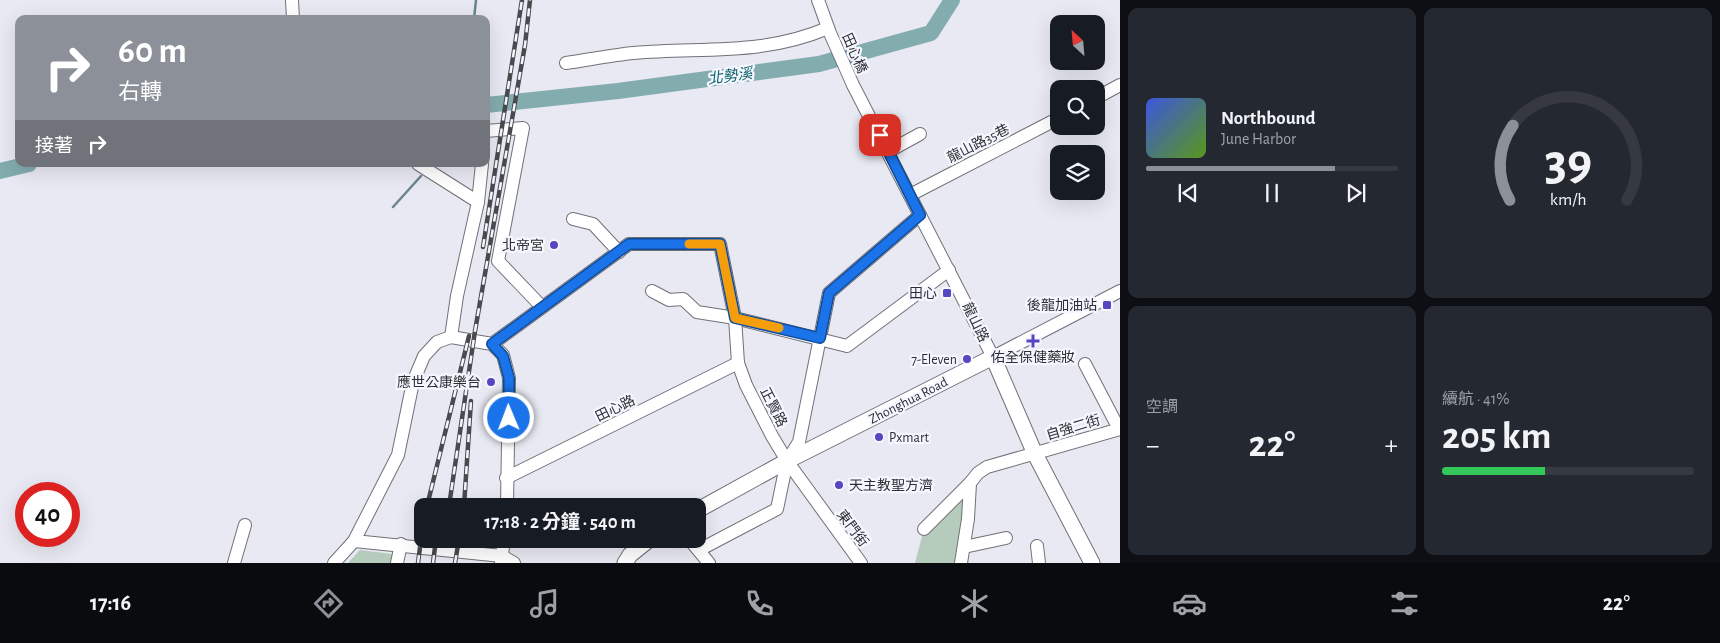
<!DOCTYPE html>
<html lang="zh-TW">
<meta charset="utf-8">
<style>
:root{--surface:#171b24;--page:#242831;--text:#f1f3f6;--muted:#9ea1a6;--line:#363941;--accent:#8c9099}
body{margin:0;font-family:"Alegreya Sans","Noto Sans TC",sans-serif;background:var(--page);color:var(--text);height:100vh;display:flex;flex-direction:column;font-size:19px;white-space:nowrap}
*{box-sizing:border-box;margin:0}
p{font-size:16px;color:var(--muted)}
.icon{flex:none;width:28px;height:28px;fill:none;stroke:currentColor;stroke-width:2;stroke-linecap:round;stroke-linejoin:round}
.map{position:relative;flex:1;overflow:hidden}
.panel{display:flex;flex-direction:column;gap:8px;padding:8px;background:#0d0f14;width:600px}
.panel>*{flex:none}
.top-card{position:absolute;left:15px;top:15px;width:475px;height:152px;border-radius:10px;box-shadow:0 5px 20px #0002;background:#8c9099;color:#fff;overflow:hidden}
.needle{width:32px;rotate:334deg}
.tools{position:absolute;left:1050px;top:15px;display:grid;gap:10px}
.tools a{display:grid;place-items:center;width:55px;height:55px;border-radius:10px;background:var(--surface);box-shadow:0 5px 20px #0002;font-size:25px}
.speed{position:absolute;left:15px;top:482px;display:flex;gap:10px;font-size:25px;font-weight:700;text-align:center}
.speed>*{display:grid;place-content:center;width:65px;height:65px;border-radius:50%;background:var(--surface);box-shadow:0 5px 20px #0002;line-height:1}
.speed .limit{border:8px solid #d22;background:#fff;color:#111}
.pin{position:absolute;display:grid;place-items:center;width:42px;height:42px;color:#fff;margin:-21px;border-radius:10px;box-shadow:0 2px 8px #0006}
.me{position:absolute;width:55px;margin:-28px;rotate:359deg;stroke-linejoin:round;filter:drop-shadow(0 0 4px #0008)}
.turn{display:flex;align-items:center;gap:18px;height:105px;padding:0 20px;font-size:22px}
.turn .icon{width:65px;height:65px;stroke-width:2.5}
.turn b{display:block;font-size:35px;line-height:42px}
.then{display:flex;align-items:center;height:48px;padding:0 20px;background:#0003;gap:10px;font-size:19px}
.big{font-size:38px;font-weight:700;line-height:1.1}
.panel .card{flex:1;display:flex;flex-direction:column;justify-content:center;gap:8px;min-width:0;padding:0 18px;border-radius:10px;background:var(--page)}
.panel .dial{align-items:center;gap:0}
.dial svg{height:130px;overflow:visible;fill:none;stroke:var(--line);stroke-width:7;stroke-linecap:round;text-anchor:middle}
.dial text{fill:var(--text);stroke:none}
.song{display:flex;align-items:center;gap:15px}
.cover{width:60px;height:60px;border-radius:8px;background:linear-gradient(135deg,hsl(230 70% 55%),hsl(90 70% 35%))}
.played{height:5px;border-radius:2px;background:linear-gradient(90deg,var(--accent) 75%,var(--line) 75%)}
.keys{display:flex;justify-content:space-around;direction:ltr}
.heat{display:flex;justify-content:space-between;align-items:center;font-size:28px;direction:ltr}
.charge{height:8px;border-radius:4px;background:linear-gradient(90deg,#34c759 41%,var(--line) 0)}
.panel .tiles{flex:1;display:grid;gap:8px;grid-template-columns:repeat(2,1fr)}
.trip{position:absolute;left:414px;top:498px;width:292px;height:50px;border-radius:10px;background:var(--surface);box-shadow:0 5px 20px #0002;font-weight:700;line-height:50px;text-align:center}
.menu{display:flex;height:80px;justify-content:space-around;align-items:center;background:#090b0e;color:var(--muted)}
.menu .icon{width:35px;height:35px}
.menu .current{color:var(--accent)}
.menu b{font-size:22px;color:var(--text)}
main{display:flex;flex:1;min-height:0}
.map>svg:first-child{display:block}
.green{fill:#b5cbbb}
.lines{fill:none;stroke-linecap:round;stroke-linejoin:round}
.stream{stroke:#6a868a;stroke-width:2.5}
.river{stroke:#83acaf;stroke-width:16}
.minor-casing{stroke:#707178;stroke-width:14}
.major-casing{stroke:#707178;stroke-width:17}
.minor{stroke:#fff;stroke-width:12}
.major{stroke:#fff;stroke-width:15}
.rail-casing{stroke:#494a4e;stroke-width:4.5}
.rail{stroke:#f5f6ff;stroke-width:2.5;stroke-dasharray:8;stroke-linecap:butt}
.route-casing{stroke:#114b97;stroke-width:12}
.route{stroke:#1a73e8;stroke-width:9}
.slow{stroke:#f59e0b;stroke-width:9}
.poi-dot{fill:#5547bf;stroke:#f5f6ff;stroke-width:2}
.labels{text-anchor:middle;stroke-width:4.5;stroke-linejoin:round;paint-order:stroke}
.street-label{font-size:14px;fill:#2e2f32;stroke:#f5f6ff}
.poi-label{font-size:14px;fill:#2e2f32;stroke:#f5f6ff;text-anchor:end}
.water-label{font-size:15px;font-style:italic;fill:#096267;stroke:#f5f6ff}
</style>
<main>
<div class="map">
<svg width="1120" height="563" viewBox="0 0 1120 563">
<rect width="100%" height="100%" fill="#e8e9f2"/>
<g class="green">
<polygon points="970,483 958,563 915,563 924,529"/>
<polygon points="360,550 392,554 391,563 348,563"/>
</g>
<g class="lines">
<g class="stream">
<polyline points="474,19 476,0"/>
<polyline points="393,207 421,176"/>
</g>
<g class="river">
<polyline points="486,105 618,91 819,64 931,33 952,0"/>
<polyline points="0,171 29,164"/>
</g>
<defs>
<g id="minor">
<polyline points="292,0 293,19"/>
<polyline points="818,0 830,33 853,85 993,357 1120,291"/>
<path d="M566,63C588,60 611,55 634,53C702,47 762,56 828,28"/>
<polyline points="1096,98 1120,85"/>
<polyline points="486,131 523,128 498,261 542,307"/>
<polyline points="889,151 920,134"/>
<polyline points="418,164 478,202 457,296 451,337"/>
<polyline points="910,195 1059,118"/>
<polyline points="478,202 482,164"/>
<polyline points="573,219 593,224 619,252"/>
<polyline points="652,291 669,300 683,299 697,312 735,318 847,346 949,270"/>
<polyline points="492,344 629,244 720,244 735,318 738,363 746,385 772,436 787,461 861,563"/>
<polyline points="1085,364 1119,429"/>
<polyline points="506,478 738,363"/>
<polyline points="924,529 970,483"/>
<polyline points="689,539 709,563"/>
<polyline points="354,541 502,556 514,563"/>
<polyline points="1037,546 1039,563"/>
<polyline points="964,547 1006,538"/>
<polyline points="699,550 777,509 787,461 799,442 829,293 920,215"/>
<polyline points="234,563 245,525"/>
<polyline points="334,563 354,541 398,455 413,382 424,356 437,342 451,337 492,344 503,355 509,378 507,506"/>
<polyline points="397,563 401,544"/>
<polyline points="501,563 504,539"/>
<polyline points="961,563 968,519 970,483 978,473 987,467 1120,429"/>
</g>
<g id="major">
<polyline points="698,510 787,461 993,357 1035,454 1092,563"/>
<polyline points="625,563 630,555 650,539"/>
</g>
</defs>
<use href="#minor" class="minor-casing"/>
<use href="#major" class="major-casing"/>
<use href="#minor" class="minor"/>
<use href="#major" class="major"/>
<defs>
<g id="rail">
<polyline points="483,247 522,0"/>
<polyline points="427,506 469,336"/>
<polyline points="449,506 475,331 525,45 530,0"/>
<polyline points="464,506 471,401"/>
<polyline points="418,563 422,532"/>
<polyline points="433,563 436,539"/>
<polyline points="455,563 459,539"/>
</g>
</defs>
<use href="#rail" class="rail-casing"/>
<use href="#rail" class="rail"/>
</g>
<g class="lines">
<defs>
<polyline id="route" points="509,418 509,378 503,356 492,344 629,244 720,244 735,318 820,338 829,293 920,215 880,135"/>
</defs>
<use href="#route" class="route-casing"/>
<use href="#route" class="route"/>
<polyline class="slow" points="689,244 720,244 735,318 779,328"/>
</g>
<g class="poi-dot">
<circle cx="554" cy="245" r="5"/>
<rect x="942" y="288" width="10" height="10" rx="2.5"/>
<rect x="1102" y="300" width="10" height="10" rx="2.5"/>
<path d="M1030.5 333.5h5v5h5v5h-5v5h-5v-5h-5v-5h5z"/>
<circle cx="967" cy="359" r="5"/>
<circle cx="491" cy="382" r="5"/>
<circle cx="879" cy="437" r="5"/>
<circle cx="839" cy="485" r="5"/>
</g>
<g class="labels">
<g class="street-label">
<text transform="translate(855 53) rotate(66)" y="5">田心橋</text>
<text transform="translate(978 143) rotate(-27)" y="5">龍山路35巷</text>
<text transform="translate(976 322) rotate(64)" y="5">龍山路</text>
<text transform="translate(908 400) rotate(-27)" y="5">Zhonghua Road</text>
<text transform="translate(774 407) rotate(63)" y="5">正賢路</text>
<text transform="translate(615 408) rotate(-26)" y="5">田心路</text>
<text transform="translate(1073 427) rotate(-17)" y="5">自強二街</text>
<text transform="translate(853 528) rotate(53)" y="5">東門街</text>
</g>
<g class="poi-label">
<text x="544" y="250">北帝宮</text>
<text x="937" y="298">田心</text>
<text x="1097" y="310">後龍加油站</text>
<text x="1033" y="362" text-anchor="middle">佑全保健藥妝</text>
<text x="957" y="364">7-Eleven</text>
<text x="481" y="387">應世公康樂台</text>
<text x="889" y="442" text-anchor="start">Pxmart</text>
<text x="849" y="490" text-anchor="start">天主教聖方濟</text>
</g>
<g class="water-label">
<text transform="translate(730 76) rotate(-8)" y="5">北勢溪</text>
</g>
</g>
</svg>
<div class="tools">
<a><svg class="needle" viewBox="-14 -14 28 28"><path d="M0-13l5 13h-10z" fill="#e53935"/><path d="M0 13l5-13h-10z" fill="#9ea1a6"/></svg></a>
<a><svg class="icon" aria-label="search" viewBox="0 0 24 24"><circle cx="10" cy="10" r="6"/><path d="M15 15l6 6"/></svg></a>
<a><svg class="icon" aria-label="layers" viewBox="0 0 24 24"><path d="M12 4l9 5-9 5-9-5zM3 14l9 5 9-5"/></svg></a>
</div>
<div class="speed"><div class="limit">40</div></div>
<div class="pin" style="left:880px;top:135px;background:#d93025"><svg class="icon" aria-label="arrive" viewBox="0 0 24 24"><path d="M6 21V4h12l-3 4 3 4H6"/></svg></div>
<svg class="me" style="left:509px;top:418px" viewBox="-20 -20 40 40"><circle r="17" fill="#1a73e8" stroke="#fff" stroke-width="3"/><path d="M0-11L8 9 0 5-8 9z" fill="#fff"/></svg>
<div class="trip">17:18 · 2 分鐘 · 540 m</div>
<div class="top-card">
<div class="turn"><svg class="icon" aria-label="right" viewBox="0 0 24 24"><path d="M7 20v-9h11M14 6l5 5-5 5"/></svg><div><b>60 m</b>右轉</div></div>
<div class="then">接著<svg class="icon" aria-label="right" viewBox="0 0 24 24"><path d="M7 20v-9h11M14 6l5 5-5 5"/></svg></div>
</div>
</div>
<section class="panel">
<div class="tiles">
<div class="card">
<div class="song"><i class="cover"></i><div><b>Northbound</b><p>June Harbor</p></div></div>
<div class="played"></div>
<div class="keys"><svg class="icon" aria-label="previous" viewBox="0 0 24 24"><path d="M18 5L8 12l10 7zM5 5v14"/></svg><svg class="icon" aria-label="pause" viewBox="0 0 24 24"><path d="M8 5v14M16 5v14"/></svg><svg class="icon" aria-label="next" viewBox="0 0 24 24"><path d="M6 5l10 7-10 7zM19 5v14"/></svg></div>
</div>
<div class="card dial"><svg viewBox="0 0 100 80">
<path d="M14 69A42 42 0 1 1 86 69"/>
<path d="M14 69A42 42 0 0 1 16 23" stroke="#8c9099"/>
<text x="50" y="56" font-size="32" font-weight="700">39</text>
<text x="50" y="72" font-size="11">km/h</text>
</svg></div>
<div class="card"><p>空調</p>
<div class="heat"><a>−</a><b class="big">22°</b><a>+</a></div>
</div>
<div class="card"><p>續航 · 41%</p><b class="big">205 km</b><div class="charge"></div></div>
</div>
</section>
</main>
<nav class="menu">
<b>17:16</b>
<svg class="icon current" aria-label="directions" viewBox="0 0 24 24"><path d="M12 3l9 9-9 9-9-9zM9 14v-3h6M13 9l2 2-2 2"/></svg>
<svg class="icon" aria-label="music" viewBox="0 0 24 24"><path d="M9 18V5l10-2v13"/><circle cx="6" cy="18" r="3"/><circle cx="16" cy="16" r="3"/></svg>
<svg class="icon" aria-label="phone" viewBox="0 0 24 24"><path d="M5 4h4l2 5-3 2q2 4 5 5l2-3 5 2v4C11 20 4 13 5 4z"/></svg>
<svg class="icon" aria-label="climate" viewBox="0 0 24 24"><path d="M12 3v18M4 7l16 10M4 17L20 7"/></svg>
<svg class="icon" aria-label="car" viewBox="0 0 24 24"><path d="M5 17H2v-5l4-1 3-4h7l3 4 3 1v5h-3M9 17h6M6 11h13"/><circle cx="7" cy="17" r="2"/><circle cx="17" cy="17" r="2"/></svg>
<svg class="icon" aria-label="filters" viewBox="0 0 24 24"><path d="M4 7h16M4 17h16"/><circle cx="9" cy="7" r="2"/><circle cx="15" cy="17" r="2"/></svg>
<b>22°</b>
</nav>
